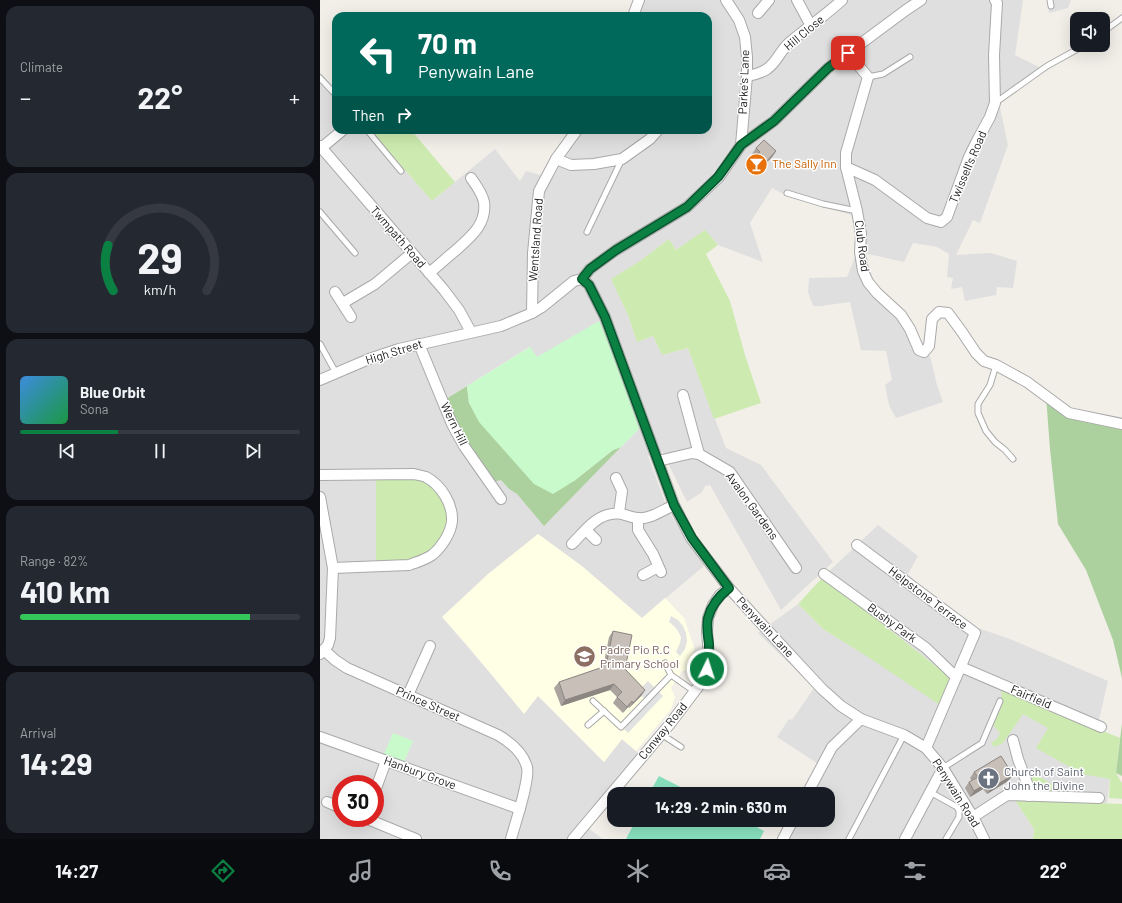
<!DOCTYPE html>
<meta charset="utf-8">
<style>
:root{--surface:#171b24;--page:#242831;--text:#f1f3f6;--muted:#9ea1a6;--line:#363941;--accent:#0b8043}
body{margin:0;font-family:Barlow,sans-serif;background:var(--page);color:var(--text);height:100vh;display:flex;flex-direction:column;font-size:15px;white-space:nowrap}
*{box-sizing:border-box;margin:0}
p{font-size:13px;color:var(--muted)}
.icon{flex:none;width:22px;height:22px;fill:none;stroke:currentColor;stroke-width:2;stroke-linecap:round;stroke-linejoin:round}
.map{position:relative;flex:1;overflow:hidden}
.drawer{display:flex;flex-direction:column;gap:6px;padding:6px;background:#0d0f14;width:320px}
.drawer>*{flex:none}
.guide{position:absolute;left:12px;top:12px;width:380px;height:122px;border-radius:12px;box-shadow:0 4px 16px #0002;background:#00695c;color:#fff;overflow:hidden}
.controls{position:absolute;left:750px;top:12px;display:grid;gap:8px}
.controls a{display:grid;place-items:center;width:40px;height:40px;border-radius:8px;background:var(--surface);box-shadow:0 4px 16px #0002;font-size:20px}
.speed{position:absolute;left:12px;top:775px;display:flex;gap:8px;font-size:20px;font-weight:700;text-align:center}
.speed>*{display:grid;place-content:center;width:52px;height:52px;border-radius:50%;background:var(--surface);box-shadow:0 4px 16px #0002;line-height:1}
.speed .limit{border:6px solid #d22;background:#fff;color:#111}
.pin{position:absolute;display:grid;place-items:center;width:34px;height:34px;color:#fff;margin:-17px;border-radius:8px;box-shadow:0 2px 6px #0006}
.me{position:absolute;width:44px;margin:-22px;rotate:4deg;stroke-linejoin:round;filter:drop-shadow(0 0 3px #0008)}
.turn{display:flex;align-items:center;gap:14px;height:84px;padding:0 20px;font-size:18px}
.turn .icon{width:52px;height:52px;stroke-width:2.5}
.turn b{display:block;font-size:28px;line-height:34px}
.then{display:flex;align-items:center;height:38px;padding:0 20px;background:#0003;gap:8px;font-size:15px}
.big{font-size:30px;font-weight:700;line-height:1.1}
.drawer .widget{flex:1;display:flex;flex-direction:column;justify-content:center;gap:6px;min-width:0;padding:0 14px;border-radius:12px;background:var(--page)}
.drawer .dial{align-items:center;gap:0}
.dial svg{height:104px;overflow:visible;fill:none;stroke:var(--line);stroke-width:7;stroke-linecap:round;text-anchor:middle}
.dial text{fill:var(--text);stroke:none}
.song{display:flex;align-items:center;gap:12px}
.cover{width:48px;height:48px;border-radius:6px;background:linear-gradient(135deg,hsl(210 70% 55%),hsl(140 70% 35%))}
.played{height:4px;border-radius:2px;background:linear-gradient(90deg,var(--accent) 35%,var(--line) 35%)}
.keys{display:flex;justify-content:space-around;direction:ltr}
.heat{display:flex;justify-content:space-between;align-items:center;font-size:22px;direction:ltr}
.charge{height:6px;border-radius:3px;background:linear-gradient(90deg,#34c759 82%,var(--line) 0)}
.trip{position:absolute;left:287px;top:787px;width:228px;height:40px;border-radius:12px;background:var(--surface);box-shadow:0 4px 16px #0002;font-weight:700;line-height:40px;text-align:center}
.dock{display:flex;height:64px;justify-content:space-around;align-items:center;background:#090b0e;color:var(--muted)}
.dock .icon{width:28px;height:28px}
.dock .active{color:var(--accent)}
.dock b{font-size:18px;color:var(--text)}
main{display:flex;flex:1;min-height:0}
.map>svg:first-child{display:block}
.residential{fill:#e0dfdf;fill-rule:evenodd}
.education{fill:#ffffe5}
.grass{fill:#cdebb0}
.forest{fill:#add19e}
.park{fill:#c8facc}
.pitch{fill:#88e0be}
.parking{fill:#e2e2e2}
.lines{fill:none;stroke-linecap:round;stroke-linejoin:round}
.lane-casing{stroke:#a9a9a9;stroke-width:7}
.street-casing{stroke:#a9a9a9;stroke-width:12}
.lane{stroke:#fff;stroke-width:5}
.street{stroke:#fff;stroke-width:10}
.wall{fill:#aba49e}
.shaded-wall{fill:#8b8681}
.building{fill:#c7bfb8;stroke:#8b8681}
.route-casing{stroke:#07532c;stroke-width:10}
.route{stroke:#0b8043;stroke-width:7}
.labels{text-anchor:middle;stroke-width:3;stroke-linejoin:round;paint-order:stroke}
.street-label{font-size:12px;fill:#222;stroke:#fff}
.food-label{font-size:12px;fill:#c56008;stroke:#fff;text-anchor:start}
.education-label{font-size:12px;fill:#785e54;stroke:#fff;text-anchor:start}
.worship-label{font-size:12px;fill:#5b616d;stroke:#fff;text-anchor:start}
</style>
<main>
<section class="drawer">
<div class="widget"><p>Climate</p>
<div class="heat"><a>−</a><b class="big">22°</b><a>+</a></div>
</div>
<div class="widget dial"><svg viewBox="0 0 100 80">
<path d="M14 69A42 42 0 1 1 86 69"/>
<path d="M14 69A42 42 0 0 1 10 34" stroke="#0b8043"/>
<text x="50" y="56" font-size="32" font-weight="700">29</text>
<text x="50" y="72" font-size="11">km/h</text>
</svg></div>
<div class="widget">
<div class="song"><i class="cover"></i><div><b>Blue Orbit</b><p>Sona</p></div></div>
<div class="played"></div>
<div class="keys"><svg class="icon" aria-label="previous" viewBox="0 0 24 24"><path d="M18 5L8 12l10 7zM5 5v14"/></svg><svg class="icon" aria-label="pause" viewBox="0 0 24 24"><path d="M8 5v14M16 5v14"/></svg><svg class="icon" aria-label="next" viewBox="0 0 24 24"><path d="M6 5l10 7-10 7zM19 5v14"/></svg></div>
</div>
<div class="widget"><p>Range · 82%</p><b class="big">410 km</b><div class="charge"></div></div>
<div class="widget"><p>Arrival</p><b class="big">14:29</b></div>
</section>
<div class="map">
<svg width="802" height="839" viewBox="0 0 802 839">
<rect width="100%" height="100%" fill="#f2efe9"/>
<g class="residential">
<path d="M324,0H703L695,55L725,70L679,103L688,145L660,223L653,220L636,255L671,253L697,261L693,288L677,287L676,295L645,301L642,287L631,289L633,278L627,277L629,254L617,247L593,243L584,262L544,253L549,278L601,346L610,356L617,385L623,402L576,418L569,405L565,385L572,380L566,351L541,350L530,302L501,306H493L488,292L489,278L527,277L535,257L537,244L535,216L469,197L452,188L430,223L443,262L398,245L385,231L356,250L349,239L320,261L292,279L308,315L317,342L333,336L342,355L368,348L406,448L441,465L513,562L461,610L390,485L385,486L382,492L367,502L342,451L328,456L345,502L352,517L384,566L322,618L263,567L218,534L122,617L204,713L218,695L284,762L302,739L325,759L268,828L283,839H0V72L16,91V130H50L112,201L175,149L200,181L206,171L220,175L233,177L262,130H388V16H317ZM209,347L217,357L319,429L224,525L197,494L189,489L181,480L126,399ZM21,784H55V818H21Z"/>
<polygon points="727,0 751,0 748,8 729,13"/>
<polygon points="558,525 598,556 588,574 602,588 639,617 658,628 690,639 788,681 779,720 785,732 800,738 790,779 787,804 756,801 695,800 714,829 713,839 457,839 467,820 508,820 508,794 481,794 497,763 457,737 469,719 472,720 494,688 438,633 478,604 503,629 548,656 627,675 503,577"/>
</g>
<polygon class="education" points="218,534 263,567 322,618 345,598 364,618 374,647 372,667 371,670 362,671 351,688 355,697 351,709 316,751 302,739 284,762 218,696 204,714 148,646 122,617 168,574"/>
<g class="grass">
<polygon points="50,130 91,130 135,182 112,201"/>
<polygon points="385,230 398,245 386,254 410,301 425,355 441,403 394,419 368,348 342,355 333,336 317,342 308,315 291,279 320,261 349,239 356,250"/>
<polygon points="56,478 94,478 113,487 121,498 126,509 127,523 123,536 118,545 100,558 88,560 56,561"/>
<polygon points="503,577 627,675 630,681 620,705 548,657 503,629 478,604"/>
<polygon points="680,688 800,738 796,773 802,783 802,799 789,798 790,779 762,774 716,748 728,728 703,714 683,743 674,747 671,743 677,739 680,733 672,724 682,695"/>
<polygon points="707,769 751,796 717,793 712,788"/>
<polygon points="695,800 802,804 802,839 713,839 714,829"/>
</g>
<g class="forest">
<polygon points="147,386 149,403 254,481 293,450 301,447 224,526 197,494 189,489 181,480 173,482 148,446 126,399"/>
<polygon points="726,396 749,413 802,424 802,678 793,640 766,570 738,524 730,449"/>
<polygon points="802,723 802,776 796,773"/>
</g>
<g class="park">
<polygon points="279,321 301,371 319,429 301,447 293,450 254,481 233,494 214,484 159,422 149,403 147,386 210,347 217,357"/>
<polygon points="73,733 93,741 84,762 64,754"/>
</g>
<g class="pitch">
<polygon points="339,776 374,794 329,794"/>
<polygon points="316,820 424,820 444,831 440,839 306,839"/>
</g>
<g class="parking">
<polygon points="351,616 358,620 363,626 366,633 367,641 365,649 360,656 356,652 360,643 361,637 358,631 354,626 349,622"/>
<polygon points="328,681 343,696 308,733 304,729 328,702 317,692"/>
</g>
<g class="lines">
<defs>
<g id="lane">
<polyline points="730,0 731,6"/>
<polyline points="783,32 802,18"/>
<polyline points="548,77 563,74 590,57"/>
<polyline points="0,78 16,95"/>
<polyline points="675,103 727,66 765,45"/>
<polyline points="47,130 81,171"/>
<polyline points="467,193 503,204 537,211"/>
<polyline points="0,212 35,253"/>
<polyline points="267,232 302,159"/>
<polyline points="0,344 16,373"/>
<polyline points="676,365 670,385 658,404 658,413 666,431 675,442 685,450 693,459"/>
<polyline points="345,663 351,675 375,692"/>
<polyline points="273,701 301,727 351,675"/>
<polyline points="268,725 284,711"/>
<polyline points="341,734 361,747"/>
<polyline points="623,768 662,743 680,701"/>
<polyline points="610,792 637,807 639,811 639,817 626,839"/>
<polyline points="529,839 584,735"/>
</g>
<g id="street">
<polyline points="406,0 419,20 425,37 427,57 427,76 421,145"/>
<polyline points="477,0 491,26"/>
<polyline points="438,13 449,0"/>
<polyline points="313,16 319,0"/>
<polyline points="528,53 548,77 526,153 526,167 537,211 541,234 540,252 543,271 548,282 557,293 581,315 590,329 599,350 604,352 609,346 612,319 619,312 628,313 642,332 656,353 664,361 676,365 707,382 749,413 802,424"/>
<path d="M427,76C434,75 441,73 447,69C457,62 460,51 469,43C486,28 505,16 522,0"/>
<polyline points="0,146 124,290 139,310 151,332"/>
<polyline points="0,149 23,130"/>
<polyline points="236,159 251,165 274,164 302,159 330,139 338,130"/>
<polyline points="526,167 555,180 607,218 621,222 627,217 649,157 658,139 670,117 675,103 674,55 677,3 675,0"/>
<path d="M109,273C118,266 126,258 135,251C150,237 167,225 164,202C162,193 156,185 151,178"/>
<polyline points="262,279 269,285 285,317 354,505 371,538 409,588 438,620 502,689 521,706 541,719 584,735 606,748 623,768 653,817 664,839"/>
<polyline points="15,292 31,317"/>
<polyline points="23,303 55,284 92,253"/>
<polyline points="212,313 213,253 219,191 236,159 257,130"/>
<polyline points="99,344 132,424 144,446 181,499"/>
<polyline points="0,380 49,359 79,349 181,326 212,313 222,307 254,281 262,279 270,269 296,250 367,207 399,177 421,145 454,121 508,68 586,10 601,0"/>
<polyline points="363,395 379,454"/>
<polyline points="338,461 372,453 379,454 410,472 476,568"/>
<path d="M0,475L94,474C98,475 103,476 106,477C121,485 133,504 132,521C131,533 121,548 112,555C105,560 97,562 89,565L13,568"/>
<polyline points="296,478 302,491 299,513"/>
<polyline points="0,497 13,568 10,638 8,645 0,654"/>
<polyline points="318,518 318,530 333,554 341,572"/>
<polyline points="266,530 276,540"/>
<path d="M252,544C262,534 273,519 287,515C302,511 304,516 317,518C329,520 343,510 354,505"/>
<polyline points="537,545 655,633 606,748"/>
<polyline points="504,574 606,648 636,677"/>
<polyline points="323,575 338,567"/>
<path d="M4,650L15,660L27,668L178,735C190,742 203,753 207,767C210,780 195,824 191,839"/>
<polyline points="641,667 781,727"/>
<polyline points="88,695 110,646"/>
<polyline points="0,737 200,809"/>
<polyline points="693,740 698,759 707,783 709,796"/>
<polyline points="55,791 66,761"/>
<polyline points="487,794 512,747 541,719"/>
<polyline points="7,802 21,808"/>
<polyline points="653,817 687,795 779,798"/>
<polyline points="45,818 96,839"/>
<polyline points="253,839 350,724 381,683 387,669 389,656 387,631 388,618 393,605 400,595 409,588"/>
<polyline points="463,839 473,820"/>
<polyline points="585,839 623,768"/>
</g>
</defs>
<use href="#lane" class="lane-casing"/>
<use href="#street" class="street-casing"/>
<use href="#lane" class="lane"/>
<use href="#street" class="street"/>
</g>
<g class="wall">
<polygon points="436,148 456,151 452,157 441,168 438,166 431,174 425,169 435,157 432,154"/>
<polygon points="293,631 305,669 325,690 321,696 309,708 308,707 303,713 293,703 297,697 290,690 241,706 234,688 239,682 283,667 289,637"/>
<polygon points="654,772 693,775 688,781 667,794 663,789 650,797 645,788 649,782 652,781 650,778"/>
</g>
<g class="shaded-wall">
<polygon points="456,151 452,157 441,168 445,163"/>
<polygon points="442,160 438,166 431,174 435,168"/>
<polygon points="294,684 290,690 241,706 245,700"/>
<polygon points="325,690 321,696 309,708 313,703"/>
<polygon points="312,701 308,707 303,713 307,707"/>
<polygon points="693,775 688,781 667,794 671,788"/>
<polygon points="667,783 663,789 650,797 654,791"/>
</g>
<g class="building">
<polygon points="444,140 456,151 445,163 442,160 435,168 430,163 440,152 436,148"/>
<polygon points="293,631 312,635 305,669 325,690 313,703 312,701 307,707 297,697 302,692 294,684 245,700 239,682 283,667 287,661"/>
<polygon points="681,756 693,775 671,788 667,783 654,791 649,782 658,777 654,772"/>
</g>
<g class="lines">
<defs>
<path id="route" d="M387,669C388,661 389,652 389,644C388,636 386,627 388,618C391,606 399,596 409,588L372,538L354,505L285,317L269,285L262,279L270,269L296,250L367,207L398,177L421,145L454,121L508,68L528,53"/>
</defs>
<use href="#route" class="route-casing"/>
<use href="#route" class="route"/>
</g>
<defs>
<symbol id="bar-disc" viewBox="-11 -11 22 22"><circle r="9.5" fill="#e8710a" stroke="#fff"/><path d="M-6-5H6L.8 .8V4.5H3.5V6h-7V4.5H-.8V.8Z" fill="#fff"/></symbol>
<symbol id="school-disc" viewBox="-11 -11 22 22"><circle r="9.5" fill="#8d6e63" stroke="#fff"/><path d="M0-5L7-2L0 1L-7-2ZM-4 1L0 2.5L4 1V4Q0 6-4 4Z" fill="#fff"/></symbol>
<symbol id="church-disc" viewBox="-11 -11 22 22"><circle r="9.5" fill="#6b7280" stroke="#fff"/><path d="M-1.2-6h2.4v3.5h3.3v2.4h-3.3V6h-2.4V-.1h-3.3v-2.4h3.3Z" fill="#fff"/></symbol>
</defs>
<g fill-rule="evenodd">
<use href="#bar-disc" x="424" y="152" width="25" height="25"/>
<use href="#school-disc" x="252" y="644" width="25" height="25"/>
<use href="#church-disc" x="656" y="766" width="25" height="25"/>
</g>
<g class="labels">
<g class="street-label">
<text transform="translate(484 33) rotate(-40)" y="4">Hill Close</text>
<text transform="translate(424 82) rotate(-88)" y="4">Parke's Lane</text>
<text transform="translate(648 167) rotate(-67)" y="4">Twissell's Road</text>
<text transform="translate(78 237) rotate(49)" y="4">Twmpath Road</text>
<text transform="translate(216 240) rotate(-86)" y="4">Wentsland Road</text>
<text transform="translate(542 246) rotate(83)" y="4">Club Road</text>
<text transform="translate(74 352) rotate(-17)" y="4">High Street</text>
<text transform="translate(134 424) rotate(64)" y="4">Wern Hill</text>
<text transform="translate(432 506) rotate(54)" y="4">Avalon Gardens</text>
<text transform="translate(608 598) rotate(37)" y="4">Helpstone Terrace</text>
<text transform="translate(572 623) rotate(36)" y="4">Bushy Park</text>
<text transform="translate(445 627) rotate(47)" y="4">Penywain Lane</text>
<text transform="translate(711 697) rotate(23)" y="4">Fairfield</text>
<text transform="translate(108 704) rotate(24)" y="4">Prince Street</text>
<text transform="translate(343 731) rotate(-51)" y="4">Conway Road</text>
<text transform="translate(100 773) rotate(20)" y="4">Hanbury Grove</text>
<text transform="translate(636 793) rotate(58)" y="4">Penywain Road</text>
</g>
<g class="food-label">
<text x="452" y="168">The Sally Inn</text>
</g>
<g class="education-label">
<text x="280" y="654">Padre Pio R.C<tspan x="280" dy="14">Primary School</tspan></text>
</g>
<g class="worship-label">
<text x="684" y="776">Church of Saint<tspan x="684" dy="14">John the Divine</tspan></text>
</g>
</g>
</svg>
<div class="controls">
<a><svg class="icon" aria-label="sound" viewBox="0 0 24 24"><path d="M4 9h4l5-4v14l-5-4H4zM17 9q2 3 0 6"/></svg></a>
</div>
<div class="speed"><div class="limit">30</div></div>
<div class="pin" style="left:528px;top:53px;background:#d93025"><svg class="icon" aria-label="arrive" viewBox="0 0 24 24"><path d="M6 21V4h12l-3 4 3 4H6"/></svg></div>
<svg class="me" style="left:387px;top:669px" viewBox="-20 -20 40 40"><circle r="17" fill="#0b8043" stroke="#fff" stroke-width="3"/><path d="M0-11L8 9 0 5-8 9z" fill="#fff"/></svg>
<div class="trip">14:29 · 2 min · 630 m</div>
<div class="guide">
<div class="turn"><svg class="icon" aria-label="left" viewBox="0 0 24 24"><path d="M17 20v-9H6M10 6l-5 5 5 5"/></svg><div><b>70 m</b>Penywain Lane</div></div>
<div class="then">Then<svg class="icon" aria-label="right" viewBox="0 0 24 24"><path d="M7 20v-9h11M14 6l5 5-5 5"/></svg></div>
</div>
</div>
</main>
<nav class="dock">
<b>14:27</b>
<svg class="icon active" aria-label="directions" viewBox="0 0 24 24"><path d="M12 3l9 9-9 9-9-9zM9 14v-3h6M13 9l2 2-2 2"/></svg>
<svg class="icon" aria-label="music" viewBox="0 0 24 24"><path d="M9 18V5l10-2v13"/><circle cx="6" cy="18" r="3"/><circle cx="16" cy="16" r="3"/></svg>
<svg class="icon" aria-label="phone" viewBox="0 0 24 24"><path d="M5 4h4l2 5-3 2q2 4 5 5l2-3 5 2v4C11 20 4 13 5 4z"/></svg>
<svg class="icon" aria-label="climate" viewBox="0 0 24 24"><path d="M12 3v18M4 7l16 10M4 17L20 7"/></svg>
<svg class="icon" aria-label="car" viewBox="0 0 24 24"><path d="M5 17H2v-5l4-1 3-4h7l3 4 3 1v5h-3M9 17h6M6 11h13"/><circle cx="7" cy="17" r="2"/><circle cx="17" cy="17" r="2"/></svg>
<svg class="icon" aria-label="filters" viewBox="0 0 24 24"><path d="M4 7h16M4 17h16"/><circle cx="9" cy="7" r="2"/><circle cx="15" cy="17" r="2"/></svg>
<b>22°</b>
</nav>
